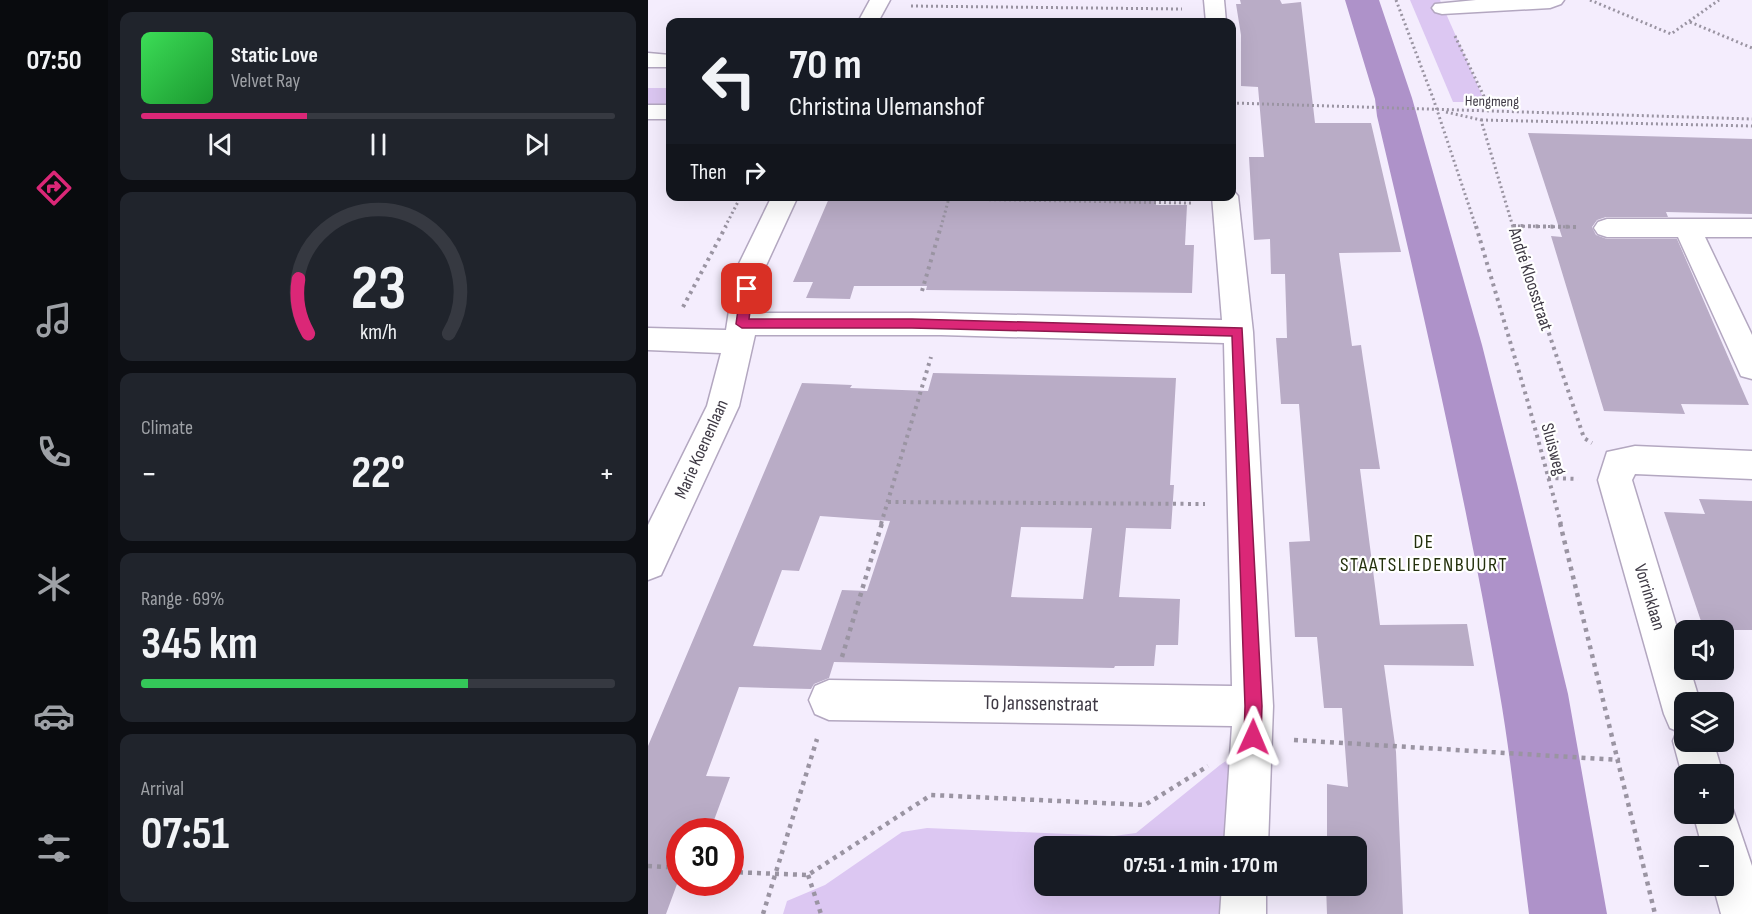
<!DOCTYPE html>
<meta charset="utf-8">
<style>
:root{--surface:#171b24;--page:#20242c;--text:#f1f3f6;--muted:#9ea1a6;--line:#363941;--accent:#db2777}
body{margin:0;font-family:"Sofia Sans Condensed",sans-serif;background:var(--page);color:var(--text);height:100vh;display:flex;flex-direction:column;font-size:22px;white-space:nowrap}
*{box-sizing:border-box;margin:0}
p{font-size:20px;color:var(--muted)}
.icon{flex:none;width:33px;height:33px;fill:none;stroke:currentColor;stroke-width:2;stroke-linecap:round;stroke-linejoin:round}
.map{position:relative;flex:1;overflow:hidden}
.drawer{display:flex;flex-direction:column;gap:12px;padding:12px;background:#0d0f14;width:540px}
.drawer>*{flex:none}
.hud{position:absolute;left:18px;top:18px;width:570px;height:183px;border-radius:12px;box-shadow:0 6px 24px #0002;background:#171b24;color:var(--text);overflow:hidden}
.buttons{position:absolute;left:1026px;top:620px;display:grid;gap:12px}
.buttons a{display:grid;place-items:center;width:60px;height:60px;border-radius:12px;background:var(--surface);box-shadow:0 6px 24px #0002;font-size:30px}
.speed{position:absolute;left:18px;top:818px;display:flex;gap:12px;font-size:30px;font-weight:700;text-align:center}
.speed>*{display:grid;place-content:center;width:78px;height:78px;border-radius:50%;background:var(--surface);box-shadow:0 6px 24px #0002;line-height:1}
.speed .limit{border:9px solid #d22;background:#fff;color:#111}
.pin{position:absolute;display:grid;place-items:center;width:51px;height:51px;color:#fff;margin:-26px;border-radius:12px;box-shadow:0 3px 9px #0006}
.me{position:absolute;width:66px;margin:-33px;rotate:1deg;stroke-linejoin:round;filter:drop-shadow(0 0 4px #0008)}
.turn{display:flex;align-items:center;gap:21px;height:126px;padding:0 24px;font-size:27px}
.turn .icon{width:78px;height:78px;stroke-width:2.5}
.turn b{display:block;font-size:42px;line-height:51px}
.then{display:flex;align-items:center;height:57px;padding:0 24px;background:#0003;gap:12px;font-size:22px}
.big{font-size:45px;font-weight:700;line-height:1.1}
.drawer .tile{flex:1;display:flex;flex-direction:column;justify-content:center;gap:9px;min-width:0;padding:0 21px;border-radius:12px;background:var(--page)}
.drawer .dial{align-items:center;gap:0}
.dial svg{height:156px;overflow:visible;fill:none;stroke:var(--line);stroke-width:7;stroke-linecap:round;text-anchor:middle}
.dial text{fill:var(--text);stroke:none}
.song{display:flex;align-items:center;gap:18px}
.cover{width:72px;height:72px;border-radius:9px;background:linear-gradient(135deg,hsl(130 70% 55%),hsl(130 70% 35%))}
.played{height:6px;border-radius:3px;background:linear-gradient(90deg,var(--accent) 35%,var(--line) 35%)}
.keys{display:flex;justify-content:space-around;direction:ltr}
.heat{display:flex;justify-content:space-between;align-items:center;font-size:33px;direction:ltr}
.charge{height:9px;border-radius:4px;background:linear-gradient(90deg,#34c759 69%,var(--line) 0)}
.trip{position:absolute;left:386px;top:836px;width:333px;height:60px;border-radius:12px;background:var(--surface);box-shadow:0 6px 24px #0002;font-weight:700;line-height:60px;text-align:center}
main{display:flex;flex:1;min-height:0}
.dock{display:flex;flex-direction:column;width:108px;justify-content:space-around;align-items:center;background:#090b0e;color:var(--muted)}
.dock .icon{width:42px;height:42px}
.dock .current{color:var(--accent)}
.dock b{font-size:27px;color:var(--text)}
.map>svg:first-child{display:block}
.green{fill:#dcc7f2}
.water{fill:#ae92c9}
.building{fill:#b9acc6;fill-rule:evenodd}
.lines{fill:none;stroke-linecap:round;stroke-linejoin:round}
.minor-casing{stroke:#b3a7c0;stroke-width:3}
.path-far2{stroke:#9a94a2;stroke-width:3;stroke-dasharray:2 3;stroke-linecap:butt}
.path-far1{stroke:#9a94a2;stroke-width:4;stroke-dasharray:3 4.5;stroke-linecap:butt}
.path{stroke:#9a94a2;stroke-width:4.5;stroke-dasharray:4 5;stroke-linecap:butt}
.minor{fill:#fff;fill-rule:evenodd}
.route{fill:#db2777;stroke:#8e194d;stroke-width:1.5}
.labels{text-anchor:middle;stroke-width:4.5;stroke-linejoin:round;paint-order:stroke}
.far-street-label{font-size:15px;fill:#3e3944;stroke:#fff}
.street-label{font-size:18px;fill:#3e3944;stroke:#fff}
.neighbourhood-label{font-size:20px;letter-spacing:1.5px;fill:#23300c;stroke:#fff}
.near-street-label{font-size:21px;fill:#3e3944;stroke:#fff}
</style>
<main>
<nav class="dock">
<b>07:50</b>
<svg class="icon current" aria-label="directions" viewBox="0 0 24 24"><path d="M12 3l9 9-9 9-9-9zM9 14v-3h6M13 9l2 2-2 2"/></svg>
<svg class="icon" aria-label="music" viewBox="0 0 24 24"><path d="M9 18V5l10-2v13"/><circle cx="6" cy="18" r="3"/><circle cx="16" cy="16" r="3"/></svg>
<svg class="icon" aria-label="phone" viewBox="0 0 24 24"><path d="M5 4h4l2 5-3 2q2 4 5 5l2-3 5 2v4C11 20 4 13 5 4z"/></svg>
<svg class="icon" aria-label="climate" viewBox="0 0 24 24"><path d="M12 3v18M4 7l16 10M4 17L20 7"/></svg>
<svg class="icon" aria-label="car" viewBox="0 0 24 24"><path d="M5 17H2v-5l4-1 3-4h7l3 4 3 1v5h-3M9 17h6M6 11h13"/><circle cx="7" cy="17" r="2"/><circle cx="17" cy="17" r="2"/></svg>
<svg class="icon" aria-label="filters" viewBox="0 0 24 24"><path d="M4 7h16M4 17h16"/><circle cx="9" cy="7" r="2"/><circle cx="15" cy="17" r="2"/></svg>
</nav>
<section class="drawer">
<div class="tile">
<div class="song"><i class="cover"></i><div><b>Static Love</b><p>Velvet Ray</p></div></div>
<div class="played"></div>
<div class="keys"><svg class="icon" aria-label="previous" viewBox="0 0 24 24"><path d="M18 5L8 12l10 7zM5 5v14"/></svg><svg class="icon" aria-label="pause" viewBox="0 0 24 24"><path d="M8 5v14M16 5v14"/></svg><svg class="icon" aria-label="next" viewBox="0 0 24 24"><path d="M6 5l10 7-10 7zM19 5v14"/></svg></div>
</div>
<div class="tile dial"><svg viewBox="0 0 100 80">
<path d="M14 69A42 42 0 1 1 86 69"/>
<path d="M14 69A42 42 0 0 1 9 41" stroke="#db2777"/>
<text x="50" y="56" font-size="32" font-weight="700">23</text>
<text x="50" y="72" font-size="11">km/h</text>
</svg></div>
<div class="tile"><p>Climate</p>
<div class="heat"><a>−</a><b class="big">22°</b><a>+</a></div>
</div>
<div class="tile"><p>Range · 69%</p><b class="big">345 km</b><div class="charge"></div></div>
<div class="tile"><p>Arrival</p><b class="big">07:51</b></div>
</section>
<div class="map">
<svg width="1104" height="914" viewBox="0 0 1104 914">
<rect width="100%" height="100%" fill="#f4edfd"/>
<g class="green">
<polygon points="762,0 792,0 837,102 805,102"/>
<polygon points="0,88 22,88 22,104 0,105"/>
<polygon points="597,748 591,846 396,846 396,885 589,885 587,914 135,914 139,901 177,885 254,832 279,828 466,836 488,833 572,765"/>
</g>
<path class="water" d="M697,0H731L764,98L834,345L869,484L920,694L959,914H881C871,839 864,764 851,689C818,497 774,306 729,116L727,99Z"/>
<g class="building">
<polygon points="592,0 632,0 634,4 653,2 667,123 723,123 753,252 691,253 704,346 713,345 715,359 732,469 712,469 732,625 819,624 826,666 736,665 748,752 755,914 679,914 678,885 708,885 708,846 679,846 679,784 700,787 694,708 676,708 669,637 647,637 641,542 662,541 651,404 633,404 628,338 639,338 637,274 623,274 622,239 606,240 601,157 616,157 610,87 593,86 593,35 588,4 593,4"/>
<polygon points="880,133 1104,139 1104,214 1018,212 1020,217 958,217 949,220 944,227 948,235 959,239 1029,239 1101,405 1033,404 1037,414 956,411 903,236 914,237"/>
<polygon points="182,196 508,196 508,205 539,205 537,245 546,245 544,293 278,290 279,286 206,286 202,299 158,298 165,282 145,282"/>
<path d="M285,373L528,378L522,485H526L523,529L478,528L471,597L532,599L530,645H508L506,666H467L466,668L186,662L181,678L166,684L163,689L91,687L58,776L82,777L62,831H32V876L18,914H0V746L154,383L204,385L202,388L280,391ZM172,516L242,521L219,591L194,590L173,650L105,646L134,570L151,571ZM373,527L444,528L435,599L363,597Z"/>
<polygon points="1051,499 1104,501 1104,630 1056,630 1016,512 1057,514"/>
</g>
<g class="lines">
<defs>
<g id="minor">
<polygon points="222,0 242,0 230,22 210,22"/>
<polygon points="556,0 576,0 578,22 558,22"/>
<polygon points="828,0 916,0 913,4 902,8 794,14 787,12 784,8 787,4"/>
<polygon points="0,53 22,55 22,67 0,67"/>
<rect x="0" y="105" width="22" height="14"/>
<polygon points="584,189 590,196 605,332 625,706 620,846 576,846 584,726 181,720 167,714 161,700 167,686 181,680 584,686 576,343 293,335 107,335 91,406 13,575 0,580 0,525 59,406 73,353 0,350 0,328 78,330 87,272 124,196 150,196 115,272 110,313 293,313 574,320 564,196 584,196"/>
<polygon points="959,219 1104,219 1104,237 1057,237 1104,335 1104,379 1093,376 1089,367 1030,237 959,237 950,234 946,228 950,222"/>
<polygon points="987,446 1104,451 1104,479 987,474 984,480 1036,651 1036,669 1042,669 1052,702 1036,702 1036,741 1065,741 1075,774 1036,774 1036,782 1025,741 1029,731 1022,728 1016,714 950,480 959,452"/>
<polygon points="1076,795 1081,798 1104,866 1104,914 1073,914 1065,885 1076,885 1076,846 1054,846 1045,813 1076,813"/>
<polygon points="574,885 618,885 618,914 572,914"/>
</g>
</defs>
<use href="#minor" class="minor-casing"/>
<g class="path-far2">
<polyline points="748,0 785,98 828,227"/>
<polyline points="942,0 1023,34 1071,0"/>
<polyline points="263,6 534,9"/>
<polyline points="1042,22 1104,48"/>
<polyline points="807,36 843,111"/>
<polyline points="584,103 1104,119"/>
<polyline points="798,112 833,120 865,227"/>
<polyline points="833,120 1104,126"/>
<polyline points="301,199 543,203"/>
<polyline points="865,226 929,227"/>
<polyline points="77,227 93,196"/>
<polyline points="293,227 301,198"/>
</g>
<g class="path-far1">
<polyline points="828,226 879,399 913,524"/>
<polyline points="865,226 936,438 944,443"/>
<polyline points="865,226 929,227"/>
<polyline points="274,291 293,226"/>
<polyline points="35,307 78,226"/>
<polyline points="900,478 930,479"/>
<polyline points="240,502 557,504"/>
<polyline points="233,524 283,357"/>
</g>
<g class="path">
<polyline points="912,523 1007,914"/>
<polyline points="194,657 234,523"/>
<polyline points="646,740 972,760"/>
<polyline points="0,866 32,868"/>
<polyline points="82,872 160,875 283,795 497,805 560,766"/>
<polyline points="160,875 173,914"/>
<polyline points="115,914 169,739"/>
</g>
<use href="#minor" class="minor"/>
</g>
<polygon class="route" points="99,285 105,289 101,319 264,319 594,328 614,706 613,737 611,743 605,746 599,743 596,737 597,706 584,336 264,328 94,328 88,324 93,289"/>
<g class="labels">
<g class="far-street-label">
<text transform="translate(844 101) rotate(1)" y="5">Hengmeng</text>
</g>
<g class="street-label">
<text transform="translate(883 279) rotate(72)" y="6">André Kloosstraat</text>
<text transform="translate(53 449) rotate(-66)" y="6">Marie Koenenlaan</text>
<text transform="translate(906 449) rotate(75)" y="6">Sluisweg</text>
<text transform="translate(1002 597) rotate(73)" y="6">Vorrinklaan</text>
</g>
<g class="neighbourhood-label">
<text x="776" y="548">DE<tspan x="776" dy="23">STAATSLIEDENBUURT</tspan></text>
</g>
<g class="near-street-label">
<text transform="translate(393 703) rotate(1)" y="7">To Janssenstraat</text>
</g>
</g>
</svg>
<div class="buttons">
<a><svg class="icon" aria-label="sound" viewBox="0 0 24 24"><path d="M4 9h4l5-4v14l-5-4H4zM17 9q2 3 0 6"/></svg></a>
<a><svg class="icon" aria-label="layers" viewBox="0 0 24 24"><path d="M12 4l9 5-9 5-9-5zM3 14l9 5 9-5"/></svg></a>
<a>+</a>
<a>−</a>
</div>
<div class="speed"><div class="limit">30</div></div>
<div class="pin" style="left:99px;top:289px;background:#d93025"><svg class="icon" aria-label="arrive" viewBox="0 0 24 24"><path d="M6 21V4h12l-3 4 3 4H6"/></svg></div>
<svg class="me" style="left:605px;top:737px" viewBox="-20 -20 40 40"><path d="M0-17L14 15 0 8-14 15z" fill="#db2777" stroke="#fff" stroke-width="4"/></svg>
<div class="trip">07:51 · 1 min · 170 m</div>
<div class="hud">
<div class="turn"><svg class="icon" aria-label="left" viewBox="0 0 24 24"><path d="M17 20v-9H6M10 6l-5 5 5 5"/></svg><div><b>70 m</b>Christina Ulemanshof</div></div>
<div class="then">Then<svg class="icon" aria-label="right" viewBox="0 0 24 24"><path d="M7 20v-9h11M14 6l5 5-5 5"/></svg></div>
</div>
</div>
</main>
